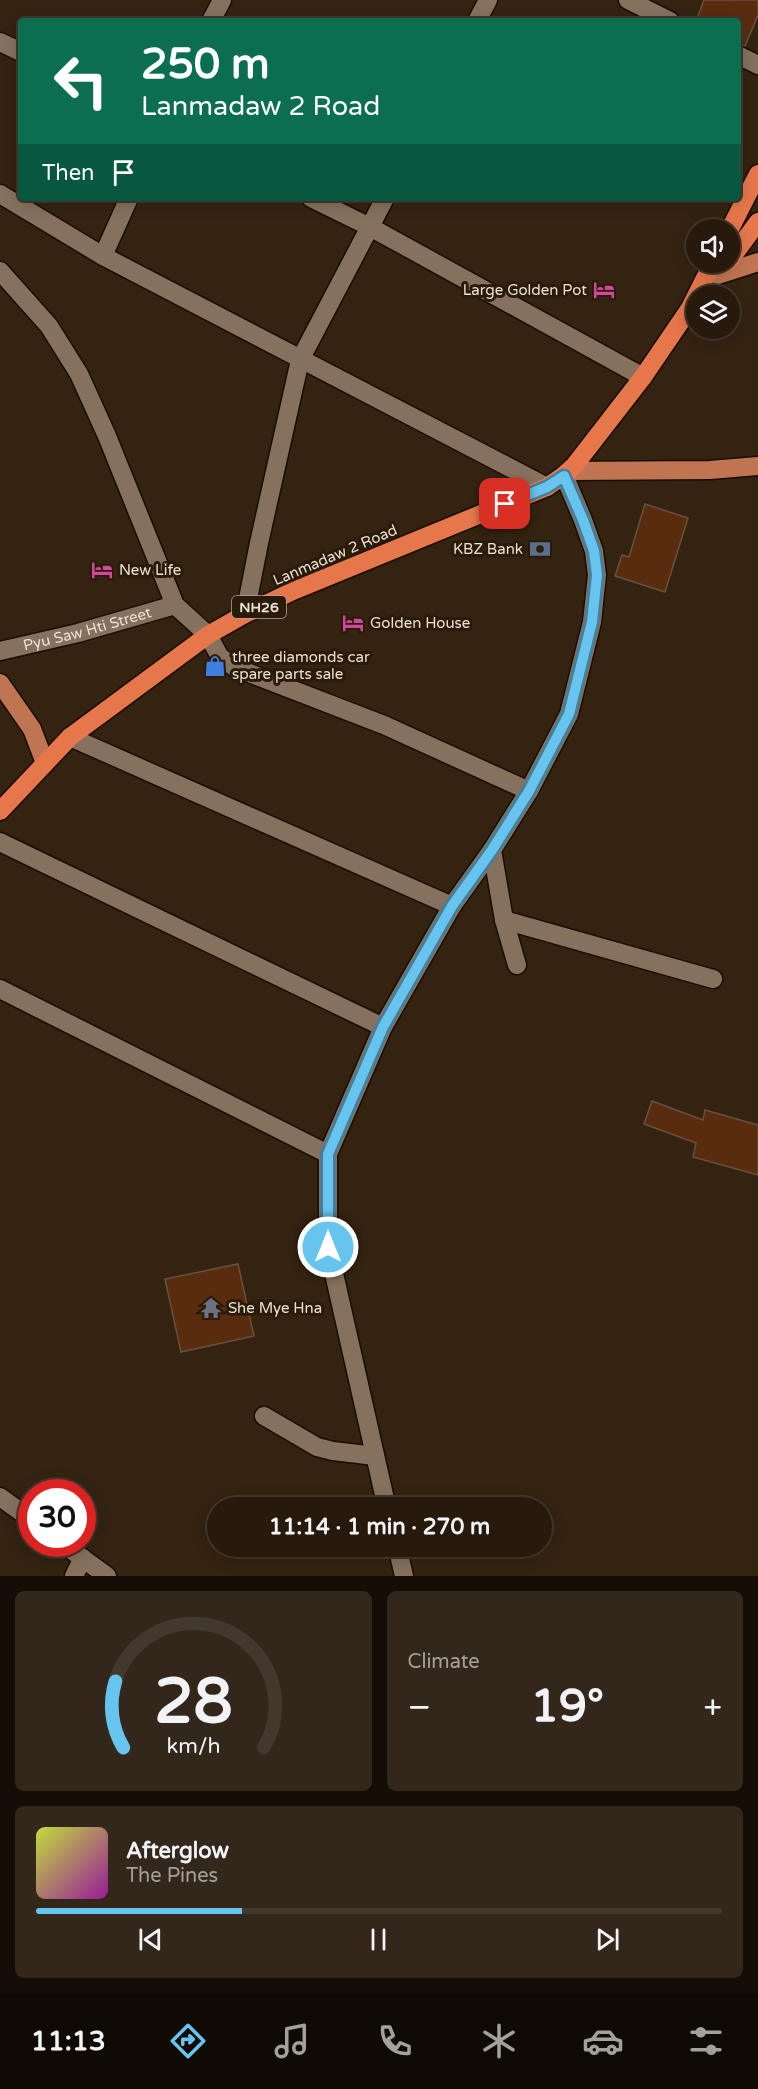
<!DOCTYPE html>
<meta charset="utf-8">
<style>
:root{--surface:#271a0d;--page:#33271b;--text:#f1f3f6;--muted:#a4a19d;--line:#43382e;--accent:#67c4ef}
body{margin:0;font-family:"Varela Round",sans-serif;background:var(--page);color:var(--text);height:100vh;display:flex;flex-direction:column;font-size:22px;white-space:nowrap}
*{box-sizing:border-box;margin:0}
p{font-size:20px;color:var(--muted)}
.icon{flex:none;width:33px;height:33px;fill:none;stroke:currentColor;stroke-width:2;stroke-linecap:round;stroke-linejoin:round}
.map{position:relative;height:1576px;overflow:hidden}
.sheet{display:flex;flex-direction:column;gap:15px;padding:15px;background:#150e07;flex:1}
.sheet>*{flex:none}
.guide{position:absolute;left:18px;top:18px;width:723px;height:183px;border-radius:6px;box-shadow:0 3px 15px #0003,0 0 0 2px var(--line);background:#0b6e4f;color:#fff;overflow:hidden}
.buttons{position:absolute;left:686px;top:219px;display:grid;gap:12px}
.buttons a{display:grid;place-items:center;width:54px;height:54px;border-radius:50%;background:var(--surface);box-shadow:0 3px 15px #0003,0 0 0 2px var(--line);font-size:30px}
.speed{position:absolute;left:18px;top:1479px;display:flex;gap:12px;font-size:30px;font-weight:700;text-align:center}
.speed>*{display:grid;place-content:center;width:78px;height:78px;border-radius:50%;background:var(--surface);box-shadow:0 3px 15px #0003,0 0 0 2px var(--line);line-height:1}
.speed .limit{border:9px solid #d22;background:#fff;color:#111}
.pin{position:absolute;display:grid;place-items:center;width:51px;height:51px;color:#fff;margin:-26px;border-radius:12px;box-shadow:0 3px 9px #0006}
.me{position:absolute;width:66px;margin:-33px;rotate:0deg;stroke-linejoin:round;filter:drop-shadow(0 0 4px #0008)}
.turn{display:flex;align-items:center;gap:21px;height:126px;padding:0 24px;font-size:27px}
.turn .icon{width:78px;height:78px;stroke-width:2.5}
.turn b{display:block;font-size:42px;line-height:51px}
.then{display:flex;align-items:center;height:57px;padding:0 24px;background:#0003;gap:12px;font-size:22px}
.big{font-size:45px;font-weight:800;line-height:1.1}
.sheet .widget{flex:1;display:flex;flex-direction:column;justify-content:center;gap:9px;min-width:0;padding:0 21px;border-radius:9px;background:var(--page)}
.sheet .dial{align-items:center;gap:0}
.dial svg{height:156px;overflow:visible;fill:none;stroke:var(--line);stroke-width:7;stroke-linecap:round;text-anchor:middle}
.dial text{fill:var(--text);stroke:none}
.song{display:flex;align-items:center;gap:18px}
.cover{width:72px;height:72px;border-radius:9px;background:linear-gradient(135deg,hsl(70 70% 55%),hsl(300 70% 35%))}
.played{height:6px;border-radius:3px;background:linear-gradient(90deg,var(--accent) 30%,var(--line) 30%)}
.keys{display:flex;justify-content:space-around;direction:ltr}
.heat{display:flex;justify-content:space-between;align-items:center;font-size:33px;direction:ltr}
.sheet .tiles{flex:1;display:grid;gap:15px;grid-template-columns:1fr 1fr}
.widget:last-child{grid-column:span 2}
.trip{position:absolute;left:207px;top:1497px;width:345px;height:60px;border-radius:30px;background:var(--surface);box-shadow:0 3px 15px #0003,0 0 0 2px var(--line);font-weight:800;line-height:60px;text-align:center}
.tabs{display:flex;height:96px;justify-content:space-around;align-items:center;background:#100a05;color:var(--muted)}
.tabs .icon{width:42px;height:42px}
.tabs .current{color:var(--accent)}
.tabs b{font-size:27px;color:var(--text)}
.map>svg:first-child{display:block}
.building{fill:#5a2c0e;stroke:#684f42;stroke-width:1.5}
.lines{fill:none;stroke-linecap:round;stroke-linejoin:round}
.minor-casing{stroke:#1b0c00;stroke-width:21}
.major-casing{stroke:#1b0c00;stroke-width:21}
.highway-casing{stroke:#1b0c00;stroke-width:21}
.minor{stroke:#85715d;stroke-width:18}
.major{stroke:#bf7552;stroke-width:18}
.highway{stroke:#e5774b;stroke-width:18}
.route-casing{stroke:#437f9b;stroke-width:15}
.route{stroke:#67c4ef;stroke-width:10}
.labels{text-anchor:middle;stroke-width:6;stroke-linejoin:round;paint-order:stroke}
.shield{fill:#2a1a08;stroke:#b1a598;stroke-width:1.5}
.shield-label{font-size:14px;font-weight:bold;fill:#ebe0d5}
.poi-label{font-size:15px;fill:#ebe0d5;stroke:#2a1a08;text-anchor:start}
.street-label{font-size:15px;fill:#ebe0d5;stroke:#2a1a08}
</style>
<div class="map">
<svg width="758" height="1576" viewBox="0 0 758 1576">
<rect width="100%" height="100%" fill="#342311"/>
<g class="building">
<polygon points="704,0 758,0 758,15 745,46 738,44 738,21 696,21"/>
<polygon points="645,504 688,518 665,592 615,576 622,555 629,557"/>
<polygon points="652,1101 703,1120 705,1110 758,1125 758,1175 693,1157 696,1143 644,1124"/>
<polygon points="238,1264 254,1336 181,1352 165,1279"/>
</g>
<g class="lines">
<defs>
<g id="minor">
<polyline points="628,0 670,21"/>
<polyline points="211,21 222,0"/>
<polyline points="477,21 488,0"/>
<polyline points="0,42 21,52"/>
<polyline points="738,55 758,65"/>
<polyline points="0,194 103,256 547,487"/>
<polyline points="311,198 370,227 643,377"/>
<polyline points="103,256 129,198"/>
<polyline points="0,271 49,326 79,374 107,436 175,605 208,635 220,657 236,668 384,725 529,791"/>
<polyline points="245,614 259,543 300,360 385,198"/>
<path id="s1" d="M0,651L78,633L175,605"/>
<polyline points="70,737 452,906"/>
<polyline points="0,842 383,1027"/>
<polyline points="492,850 504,920 517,965"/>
<polyline points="504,920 713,979"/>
<polyline points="0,989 328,1154"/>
<polyline points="264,1416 317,1447 333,1451 375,1456"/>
<polyline points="0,1497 32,1520"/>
<polyline points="387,1508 328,1247 328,1154 383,1027 452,906 492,850 529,791 569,714 592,622 597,575 594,551 583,520 564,475"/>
<polyline points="63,1544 107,1576"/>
<polyline points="397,1546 404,1576"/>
<polyline points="74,1576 83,1558"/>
</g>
<g id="major">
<polyline points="718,275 758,262"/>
<polyline points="569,471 710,470 758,466"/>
<polyline points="0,683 32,729 45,763"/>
</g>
<g id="highway">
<polyline points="729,231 758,174"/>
<polyline points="729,261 758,222"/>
<polyline points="0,811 70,737 208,635 245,614 293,591 547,487 564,475 574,466 643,377 690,308 713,262"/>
</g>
</defs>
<use href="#minor" class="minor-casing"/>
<use href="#major" class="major-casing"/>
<use href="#highway" class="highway-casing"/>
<use href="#minor" class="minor"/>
<use href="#major" class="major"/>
<use href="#highway" class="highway"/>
</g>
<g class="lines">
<defs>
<polyline id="route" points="328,1247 328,1154 383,1027 452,906 492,850 529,791 569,714 592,622 597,575 594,551 583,520 564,476 547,487 505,504"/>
</defs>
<use href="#route" class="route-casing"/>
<use href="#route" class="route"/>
</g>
<defs>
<symbol id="hotel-bare" viewBox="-9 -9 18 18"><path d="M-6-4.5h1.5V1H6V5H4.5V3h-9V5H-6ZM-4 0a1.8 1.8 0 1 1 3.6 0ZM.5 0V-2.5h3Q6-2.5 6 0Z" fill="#d1479c" stroke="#2a1a08" stroke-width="2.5" paint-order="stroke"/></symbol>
<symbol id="bank-bare" viewBox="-9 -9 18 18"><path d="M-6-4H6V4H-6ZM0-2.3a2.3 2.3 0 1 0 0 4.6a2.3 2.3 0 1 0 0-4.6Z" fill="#5c6f8a" stroke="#2a1a08" stroke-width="2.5" paint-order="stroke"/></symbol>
<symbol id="shop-bare" viewBox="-9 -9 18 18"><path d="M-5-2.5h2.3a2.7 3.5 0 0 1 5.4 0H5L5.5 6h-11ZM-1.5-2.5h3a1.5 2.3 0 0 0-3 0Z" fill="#3f7fe0" stroke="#2a1a08" stroke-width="2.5" paint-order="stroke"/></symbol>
<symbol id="temple-bare" viewBox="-9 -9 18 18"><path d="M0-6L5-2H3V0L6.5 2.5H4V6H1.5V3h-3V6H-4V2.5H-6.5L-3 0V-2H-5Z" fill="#6b7280" stroke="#2a1a08" stroke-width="2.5" paint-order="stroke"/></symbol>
</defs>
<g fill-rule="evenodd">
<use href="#hotel-bare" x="589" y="275" width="30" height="30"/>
<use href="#bank-bare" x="525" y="534" width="30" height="30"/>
<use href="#hotel-bare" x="87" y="555" width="30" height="30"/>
<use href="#hotel-bare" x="338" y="608" width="30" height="30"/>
<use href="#shop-bare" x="200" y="651" width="30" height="30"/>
<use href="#temple-bare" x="196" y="1293" width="30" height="30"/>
</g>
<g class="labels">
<rect class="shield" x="232" y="596" width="54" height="22" rx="4.5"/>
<g class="shield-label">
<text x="259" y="612">NH26</text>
</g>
<g class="poi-label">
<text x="587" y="295" text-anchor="end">Large Golden Pot</text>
<text x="523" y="554" text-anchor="end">KBZ Bank</text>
<text x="119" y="575">New Life</text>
<text x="370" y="628">Golden House</text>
<text x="232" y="662">three diamonds car<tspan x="232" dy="17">spare parts sale</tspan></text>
<text x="228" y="1313">She Mye Hna</text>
</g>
<g class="street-label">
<text transform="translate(335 555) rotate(-23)" y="5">Lanmadaw 2 Road</text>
<text dy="5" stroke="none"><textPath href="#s1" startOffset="90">Pyu Saw Hti Street</textPath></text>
</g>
</g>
</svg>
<div class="buttons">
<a><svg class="icon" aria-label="sound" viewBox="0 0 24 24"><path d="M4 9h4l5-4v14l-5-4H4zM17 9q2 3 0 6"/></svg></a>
<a><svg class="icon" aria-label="layers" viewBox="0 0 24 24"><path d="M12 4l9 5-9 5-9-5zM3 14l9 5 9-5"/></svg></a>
</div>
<div class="speed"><div class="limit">30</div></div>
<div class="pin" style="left:505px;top:504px;background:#d93025"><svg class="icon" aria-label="arrive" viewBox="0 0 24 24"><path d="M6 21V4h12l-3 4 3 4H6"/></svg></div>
<svg class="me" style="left:328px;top:1247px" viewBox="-20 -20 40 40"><circle r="17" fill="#67c4ef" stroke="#fff" stroke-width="3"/><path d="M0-11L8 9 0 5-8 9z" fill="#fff"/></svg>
<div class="trip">11:14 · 1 min · 270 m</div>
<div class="guide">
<div class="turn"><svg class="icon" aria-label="left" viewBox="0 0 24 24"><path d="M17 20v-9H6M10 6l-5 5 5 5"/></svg><div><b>250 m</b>Lanmadaw 2 Road</div></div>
<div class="then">Then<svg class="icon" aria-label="arrive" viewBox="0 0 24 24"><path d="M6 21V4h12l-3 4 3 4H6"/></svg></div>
</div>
</div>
<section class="sheet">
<div class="tiles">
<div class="widget dial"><svg viewBox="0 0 100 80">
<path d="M14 69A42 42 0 1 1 86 69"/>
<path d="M14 69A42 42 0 0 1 10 35" stroke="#67c4ef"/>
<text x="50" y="56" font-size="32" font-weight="700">28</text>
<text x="50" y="72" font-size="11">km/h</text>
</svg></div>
<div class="widget"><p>Climate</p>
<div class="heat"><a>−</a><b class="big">19°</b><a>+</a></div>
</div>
<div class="widget">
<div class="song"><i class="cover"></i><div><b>Afterglow</b><p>The Pines</p></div></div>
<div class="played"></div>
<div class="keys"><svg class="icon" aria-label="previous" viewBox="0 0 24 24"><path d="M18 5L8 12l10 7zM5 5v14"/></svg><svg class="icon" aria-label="pause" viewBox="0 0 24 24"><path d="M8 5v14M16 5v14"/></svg><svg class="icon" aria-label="next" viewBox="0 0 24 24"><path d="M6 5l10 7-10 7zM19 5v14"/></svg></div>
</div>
</div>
</section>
<nav class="tabs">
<b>11:13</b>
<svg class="icon current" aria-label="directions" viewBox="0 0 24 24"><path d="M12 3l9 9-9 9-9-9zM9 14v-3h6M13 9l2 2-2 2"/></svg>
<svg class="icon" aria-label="music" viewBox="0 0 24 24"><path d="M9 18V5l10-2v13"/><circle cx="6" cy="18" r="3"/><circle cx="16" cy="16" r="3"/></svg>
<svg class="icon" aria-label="phone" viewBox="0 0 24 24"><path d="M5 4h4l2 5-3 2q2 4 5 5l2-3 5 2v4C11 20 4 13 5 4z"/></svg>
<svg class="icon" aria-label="climate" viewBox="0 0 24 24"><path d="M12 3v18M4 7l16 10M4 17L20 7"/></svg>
<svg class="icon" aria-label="car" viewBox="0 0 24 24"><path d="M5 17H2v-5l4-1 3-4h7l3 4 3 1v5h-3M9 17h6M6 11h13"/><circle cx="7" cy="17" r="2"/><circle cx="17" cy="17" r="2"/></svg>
<svg class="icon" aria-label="filters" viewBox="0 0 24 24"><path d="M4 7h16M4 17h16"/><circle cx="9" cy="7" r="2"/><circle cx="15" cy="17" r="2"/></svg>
</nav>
